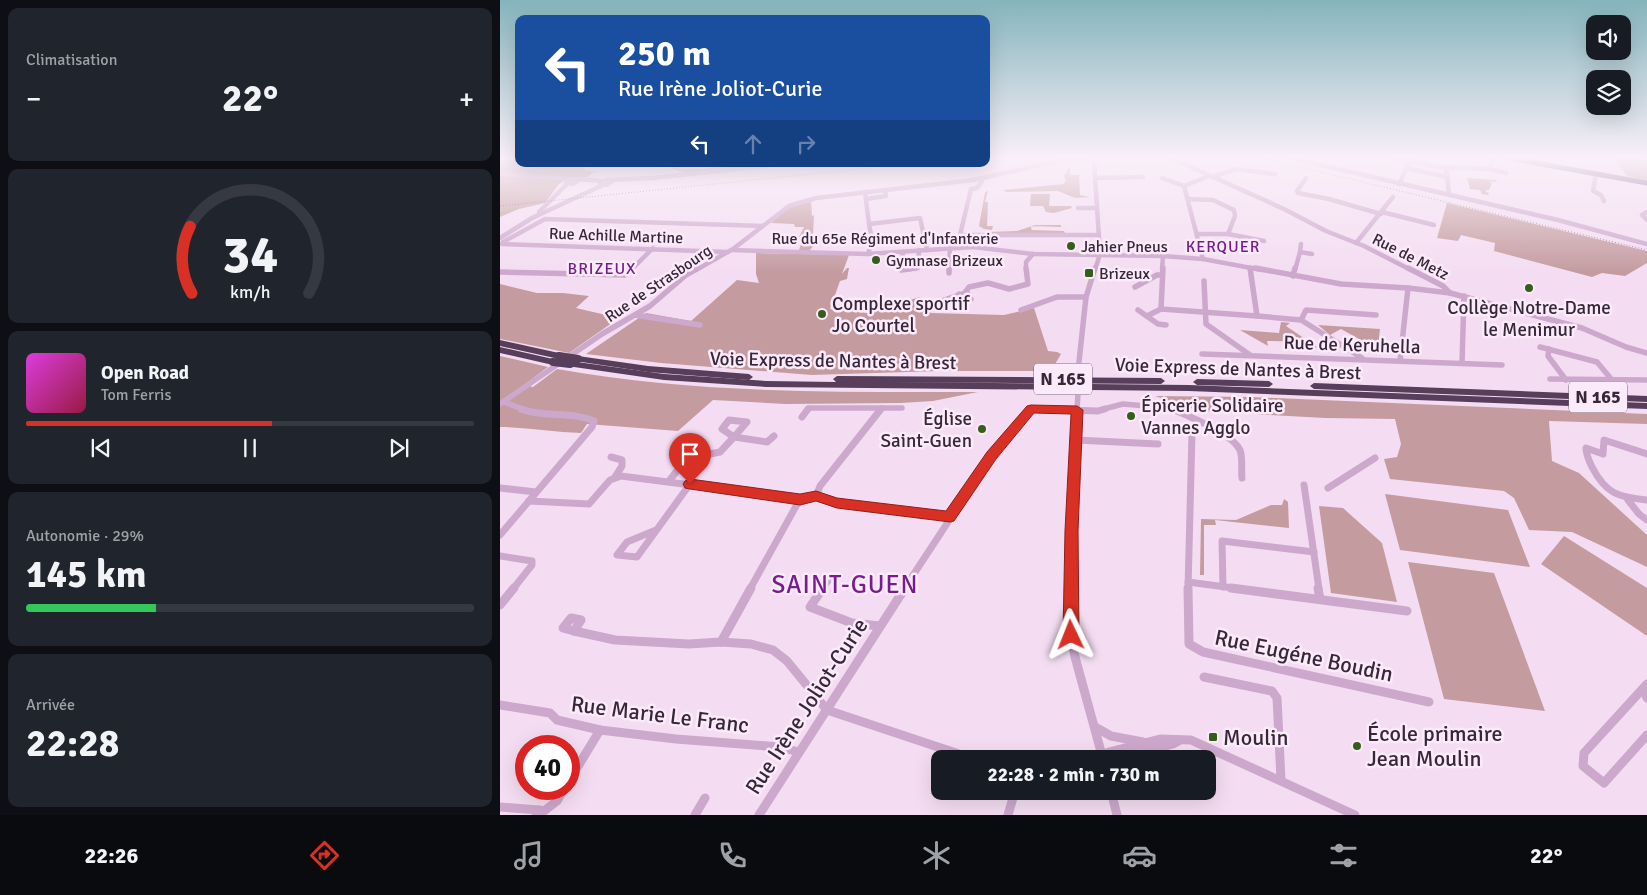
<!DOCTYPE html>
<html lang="fr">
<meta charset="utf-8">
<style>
:root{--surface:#171b24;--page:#20242c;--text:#f1f3f6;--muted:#9ea1a6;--line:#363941;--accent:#d93025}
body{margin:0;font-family:Signika,sans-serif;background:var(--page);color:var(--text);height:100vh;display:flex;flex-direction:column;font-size:19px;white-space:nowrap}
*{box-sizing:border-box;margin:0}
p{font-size:16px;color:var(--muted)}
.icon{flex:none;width:28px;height:28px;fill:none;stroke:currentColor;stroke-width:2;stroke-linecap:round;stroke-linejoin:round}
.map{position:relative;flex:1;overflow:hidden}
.drawer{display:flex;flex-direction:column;gap:8px;padding:8px;background:#0d0f14;width:500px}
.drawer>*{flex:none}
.top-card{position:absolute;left:15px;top:15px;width:475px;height:152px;border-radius:10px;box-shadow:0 5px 20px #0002;background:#1a4fa0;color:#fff;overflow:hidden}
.buttons{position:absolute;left:1086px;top:15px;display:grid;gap:10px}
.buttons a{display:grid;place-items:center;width:45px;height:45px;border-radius:10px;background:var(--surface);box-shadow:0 5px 20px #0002;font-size:25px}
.speed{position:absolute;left:15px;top:735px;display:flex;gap:10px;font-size:25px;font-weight:700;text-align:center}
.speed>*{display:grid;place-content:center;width:65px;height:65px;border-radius:50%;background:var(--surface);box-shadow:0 5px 20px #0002;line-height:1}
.speed .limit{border:8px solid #d22;background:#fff;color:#111}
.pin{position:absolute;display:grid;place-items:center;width:42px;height:42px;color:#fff;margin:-51px -21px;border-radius:50% 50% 50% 0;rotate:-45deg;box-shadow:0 0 5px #0007}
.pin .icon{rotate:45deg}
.me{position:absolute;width:55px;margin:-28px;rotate:358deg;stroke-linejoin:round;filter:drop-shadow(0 0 4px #0008)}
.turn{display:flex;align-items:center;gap:18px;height:105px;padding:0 20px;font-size:22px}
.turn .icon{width:65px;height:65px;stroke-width:2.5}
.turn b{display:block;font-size:35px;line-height:42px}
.lanes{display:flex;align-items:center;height:48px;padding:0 20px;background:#0003;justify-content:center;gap:25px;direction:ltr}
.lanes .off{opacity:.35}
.big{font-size:38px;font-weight:800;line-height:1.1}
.drawer .tile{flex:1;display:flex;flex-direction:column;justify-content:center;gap:8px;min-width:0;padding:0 18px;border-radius:10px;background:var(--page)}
.drawer .dial{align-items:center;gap:0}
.dial svg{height:130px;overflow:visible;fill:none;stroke:var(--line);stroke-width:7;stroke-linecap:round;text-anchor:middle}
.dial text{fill:var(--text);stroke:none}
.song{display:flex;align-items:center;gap:15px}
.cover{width:60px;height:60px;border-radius:8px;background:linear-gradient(135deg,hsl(300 70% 55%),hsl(340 70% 35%))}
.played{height:5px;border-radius:2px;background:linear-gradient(90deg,var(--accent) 55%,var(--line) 55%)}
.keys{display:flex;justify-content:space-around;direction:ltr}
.heat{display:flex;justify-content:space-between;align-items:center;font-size:28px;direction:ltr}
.charge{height:8px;border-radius:4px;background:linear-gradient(90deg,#34c759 29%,var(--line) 0)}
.trip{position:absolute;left:431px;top:750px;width:285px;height:50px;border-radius:10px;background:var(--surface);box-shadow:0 5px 20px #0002;font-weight:800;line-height:50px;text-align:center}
.tab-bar{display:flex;height:80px;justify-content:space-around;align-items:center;background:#090b0e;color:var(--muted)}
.tab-bar .icon{width:35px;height:35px}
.tab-bar .on{color:var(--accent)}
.tab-bar b{font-size:22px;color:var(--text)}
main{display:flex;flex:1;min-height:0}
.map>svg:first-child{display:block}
.green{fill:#c49ca0}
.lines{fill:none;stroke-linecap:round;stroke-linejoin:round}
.stream{stroke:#91b37a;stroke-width:1}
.minor-far3{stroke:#cda8cd;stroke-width:4.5}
.minor-far2{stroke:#cda8cd;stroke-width:5.5}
.minor-far1{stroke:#cda8cd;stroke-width:7}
.minor{stroke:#cda8cd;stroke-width:9}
.major{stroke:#78597c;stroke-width:5}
.highway{fill:#573f5b;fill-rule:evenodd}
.rail{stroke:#372839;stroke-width:1;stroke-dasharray:0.5 2.5;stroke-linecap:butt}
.minor-bridge{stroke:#cda8cd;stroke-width:5.5}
.highway-bridge{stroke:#573f5b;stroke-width:8}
.route{fill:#d93025;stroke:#8d1f18}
.poi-dot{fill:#345e1b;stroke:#fbeaf9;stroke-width:2}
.labels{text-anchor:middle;stroke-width:5;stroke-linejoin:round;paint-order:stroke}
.far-street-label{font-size:16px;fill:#372839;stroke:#fbeaf9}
.far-poi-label{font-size:16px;fill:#372839;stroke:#fbeaf9;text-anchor:start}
.far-neighbourhood-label{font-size:16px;letter-spacing:1px;fill:#761c8e;stroke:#fbeaf9}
.shield{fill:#fbeaf9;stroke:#726273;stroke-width:1}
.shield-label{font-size:18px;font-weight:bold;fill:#372839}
.poi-label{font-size:19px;fill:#372839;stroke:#fbeaf9;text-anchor:start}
.street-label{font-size:19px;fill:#372839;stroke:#fbeaf9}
.near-street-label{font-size:22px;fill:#372839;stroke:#fbeaf9}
.near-poi-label{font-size:22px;fill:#372839;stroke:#fbeaf9;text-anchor:start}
.near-quarter-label{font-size:25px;letter-spacing:1px;fill:#761c8e;stroke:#fbeaf9}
</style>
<main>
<section class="drawer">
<div class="tile"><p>Climatisation</p>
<div class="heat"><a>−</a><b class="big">22°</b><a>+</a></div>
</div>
<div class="tile dial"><svg viewBox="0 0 100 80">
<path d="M14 69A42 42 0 1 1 86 69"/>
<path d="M14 69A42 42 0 0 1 13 28" stroke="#d93025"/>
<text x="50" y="56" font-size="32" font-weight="700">34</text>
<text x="50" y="72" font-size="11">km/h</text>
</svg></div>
<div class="tile">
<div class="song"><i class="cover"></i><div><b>Open Road</b><p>Tom Ferris</p></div></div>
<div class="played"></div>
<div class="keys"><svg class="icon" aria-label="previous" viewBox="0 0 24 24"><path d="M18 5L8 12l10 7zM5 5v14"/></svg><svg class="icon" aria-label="pause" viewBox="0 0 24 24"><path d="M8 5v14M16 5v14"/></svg><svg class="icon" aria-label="next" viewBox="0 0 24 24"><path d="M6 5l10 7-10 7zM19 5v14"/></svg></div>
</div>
<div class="tile"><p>Autonomie · 29%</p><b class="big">145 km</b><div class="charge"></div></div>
<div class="tile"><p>Arrivée</p><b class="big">22:28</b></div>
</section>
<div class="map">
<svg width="1147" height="815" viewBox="0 0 1147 815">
<rect width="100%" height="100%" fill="#f4ddf2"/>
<g class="green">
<polygon points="0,158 19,158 19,164 99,164 89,166 82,170 101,172 94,172 88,177 70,177 59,184 45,203 19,209 0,217"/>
<polygon points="1116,158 1147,160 1147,181 1127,176 1115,160 1117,160"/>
<path d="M228,164H260C239,166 185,180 170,167L158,168C170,162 172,165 180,169H206Z"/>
<polygon points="568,168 570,168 570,175 579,175 580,195 590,197 575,198 558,191 506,192 504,190 563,184 566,181 564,176"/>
<polygon points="967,178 996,180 997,182 989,181 992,183 989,190 986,190 986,192 989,193 988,195 982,194 980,190 970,189"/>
<polygon points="488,191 485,202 488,202 487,226 493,226 492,230 484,229 479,226 485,192"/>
<polygon points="531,194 550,194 549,206 571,206 572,208 554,213 546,212 543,206 530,206"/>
<polygon points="311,200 312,216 314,215 313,235 317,242 309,251 299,250 303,238 299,237 304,227 295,227 294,224 271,223 288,208"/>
<polygon points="947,203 1147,251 1147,263 1125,276 1102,273 1092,277 994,251 995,243 961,235 958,241 937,238"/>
<polygon points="535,225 561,225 561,227 531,226 531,228 532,230 564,231 565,233 485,233 487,232 517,231"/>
<polygon points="256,253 349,255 342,274 347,268 349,268 347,279 340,281 330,309 367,313 420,297 431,313 504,315 534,308 548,351 557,352 561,354 551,371 439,371 312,375 161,363 86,354 146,313 191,321 237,280 259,283 256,274"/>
<polygon points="0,284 37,293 63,293 89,296 76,308 119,318 69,353 0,339"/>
<polygon points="781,322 790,323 786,326 817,347 811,349 809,342 767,341 768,346 740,330 779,333"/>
<polygon points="818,325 880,329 878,346 868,344 841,329 830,335"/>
<path d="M0,356L48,367L24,385L33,387L57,369C196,394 337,392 478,392L433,401L401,403L285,404L213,400L178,431L87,424L81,433C54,432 27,427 0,427Z"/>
<polygon points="655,396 751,397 1147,414 1147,424 1049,421 1052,461 1079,473 1147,535 1147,567 1072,532 1029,530 1014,498 1004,491 890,479 884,459 897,457 901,444 895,419 825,418 699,411"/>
<polygon points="885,494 1008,510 1030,567 900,550"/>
<polygon points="784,499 788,502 789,528 715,520 716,525 704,525 704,575 700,575 701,519 736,520 771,505 782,505"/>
<polygon points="819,506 843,508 882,543 897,602 831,593"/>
<polygon points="1064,536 1147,588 1147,636 1041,564"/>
<polygon points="908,562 994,573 1045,711 944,699"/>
</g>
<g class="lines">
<g class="stream">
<polyline points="1128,172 1147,178"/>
<polyline points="62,175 88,164"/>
<polyline points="23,199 50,182"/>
<polyline points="0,215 16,207"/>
</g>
<g class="minor-far3">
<polyline points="671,158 784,209 826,231 864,246 911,270"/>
<polyline points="791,158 1058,220 1147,244"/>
<polyline points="895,158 938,167 990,169 1006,173"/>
<polyline points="570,159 583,160"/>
<polyline points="594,160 600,254 595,270"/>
<polyline points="946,167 949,195"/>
<polyline points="906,168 948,177"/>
<polyline points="990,169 992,158"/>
<polyline points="0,174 71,179"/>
<polyline points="1096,174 1093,191 1101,195 1104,201"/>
<polyline points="712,177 736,169 775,174"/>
<polyline points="481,178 482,181 477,188 471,189 460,235 599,235"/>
<polyline points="595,178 643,177"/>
<polyline points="662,178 684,186"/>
<polyline points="806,178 797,191 798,193 829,199 881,214"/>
<polyline points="79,180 73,184 66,183 75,179 103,181"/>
<polyline points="112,181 107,185 100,184 107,180 152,178 283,164"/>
<polyline points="899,184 908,165"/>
<polyline points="365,192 369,224 420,218 427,250"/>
<polyline points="366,199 386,196 385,190"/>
<polyline points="688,199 713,200 734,210 735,216 728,234"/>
<polyline points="578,208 597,208"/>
<polyline points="39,212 67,184"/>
<polyline points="882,212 934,225"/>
<polyline points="1147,212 1142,215 1147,220"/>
<polyline points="697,234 728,234 764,241"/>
<polyline points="0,238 32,218 103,185"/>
<polyline points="3,242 45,219 263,226"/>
<polyline points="856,243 893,197"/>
<polyline points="2,244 228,252"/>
<polyline points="801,244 800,252 812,254"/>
<polyline points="231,250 367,254 473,247 533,254 663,256 703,259 762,270"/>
<polyline points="743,250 747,238"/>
<polyline points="368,254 372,241 369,224"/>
<polyline points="703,259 684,186 709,176"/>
<polyline points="131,270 153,248"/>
<polyline points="196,270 233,249 289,206 316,198 473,180 573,158"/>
<polyline points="401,270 403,252"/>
<polyline points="404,270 418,268 419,250"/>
<polyline points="449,270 450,248"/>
<polyline points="526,270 526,262 533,254"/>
<polyline points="662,270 663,256"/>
<polyline points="795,270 800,252"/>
</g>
<g class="minor-far2">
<polyline points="401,268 401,270 415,268"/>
<polyline points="663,268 661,309 757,316 750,268"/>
<polyline points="755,268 841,284 908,288 950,293 1082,328 1126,347 1147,353"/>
<polyline points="908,268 943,286 950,293"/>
<polyline points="0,272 125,275 132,268"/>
<polyline points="449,273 449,268"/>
<polyline points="793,276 795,268"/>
<polyline points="704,281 706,324 750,355"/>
<polyline points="635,287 657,275 662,275"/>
<polyline points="459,294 462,301 471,299 466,291"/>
<polyline points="438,302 465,293 469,287 488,283 509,289 528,284 526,268"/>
<polyline points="521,310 557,297 586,297"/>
<polyline points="638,310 658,324 666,325"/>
<polyline points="135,315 200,325"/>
<polyline points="647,316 661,309"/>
<polyline points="757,316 801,320 862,358"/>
<polyline points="801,320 806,310 876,315"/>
<polyline points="1040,347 1097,362 1112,380"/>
<polyline points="1049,349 1048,356 1066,380"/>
<polyline points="702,354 1002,365"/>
<polyline points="900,361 908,288"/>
<polyline points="962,363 964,296"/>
<polyline points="578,371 586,297 595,268"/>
<polyline points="1050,379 1147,380"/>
<polyline points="4,402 25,410"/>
<polyline points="0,404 102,334 150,306 186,275 198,268"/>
<polyline points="307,410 309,408 402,408"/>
<polyline points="380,410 382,408"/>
<polyline points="530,410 578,410"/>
<polyline points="577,410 578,393"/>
<polyline points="600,410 623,404 670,408 675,410"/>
</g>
<g class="minor-far1">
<polyline points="536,409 598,411 605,409"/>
<path d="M673,409C689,417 732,433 740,450C743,458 741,470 742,478"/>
<polyline points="302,417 308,409"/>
<polygon points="229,420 247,422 234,437 222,429"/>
<polyline points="234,437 267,442 274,436"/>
<polyline points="576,440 658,444"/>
<path d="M1147,454L1104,440L1103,454L1086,448C1086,455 1089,461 1092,467C1106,494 1118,497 1147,500"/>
<polyline points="111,457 122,460 122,466 115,477"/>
<polyline points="169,481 184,462 191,458 220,452 234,437"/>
<polyline points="804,485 819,589"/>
<polyline points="0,488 36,492"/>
<polyline points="828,488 875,458"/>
<polyline points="316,496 320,486 381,409"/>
<polyline points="1128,500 1139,514 1147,520"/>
<polyline points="29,501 89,504 110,480 121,476 300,499 316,496 337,503 450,517"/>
<polyline points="156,530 127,542 117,555 137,557 190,484"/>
<path d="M0,535L92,427L94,421C71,411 44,418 21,409"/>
<polyline points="0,556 32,561 32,565 13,589"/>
<polyline points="688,582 741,589"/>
<polyline points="723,587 722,541 814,552"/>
<polyline points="250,589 300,499"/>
<polyline points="322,589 328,581"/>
<polyline points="404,589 492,455 531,409"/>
<polyline points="571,589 571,535 577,409"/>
<polyline points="688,589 692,433 699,421"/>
</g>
<g class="minor">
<polyline points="323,588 310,607 352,623 380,626"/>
<polyline points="571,588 571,635 575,657 603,759"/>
<polyline points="688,588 689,644 703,652 929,702"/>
<polyline points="731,588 907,611"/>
<polyline points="818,588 820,599"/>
<polyline points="0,605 14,588"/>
<polygon points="71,618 81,620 74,631 63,628"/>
<polyline points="74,631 115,640 189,644 221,642 251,644 273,650 287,661 327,710 474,759"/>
<polyline points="221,642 251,588"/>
<polyline points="704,677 772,691 777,698 781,780"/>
<polyline points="1147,684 1084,753 1083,766 1104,783 1147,735"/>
<polyline points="1143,689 1147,698"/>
<polyline points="0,705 50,713 57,720 100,730 176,739 280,747 299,752"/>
<polyline points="595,727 611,736 643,742"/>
<polyline points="596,759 609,752 660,739 691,740 855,815"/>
<polyline points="618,759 673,744 680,740"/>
<polyline points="69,781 100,730"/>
<polyline points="611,791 617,815"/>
<polyline points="0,807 39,810 36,815"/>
<polyline points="39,810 44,811 57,801 64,789"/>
<polyline points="195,815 205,798"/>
<polyline points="259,815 405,588"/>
<polyline points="508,815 515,791"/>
</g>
<polyline class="major" points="1008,158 1147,183"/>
<g class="highway">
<polygon points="0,340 59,353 63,356 59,359 0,346"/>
<polygon points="0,347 53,359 57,362 53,365 0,353"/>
<polygon points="78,356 148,366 249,374 253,377 249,380 148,372 75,361 74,359"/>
<polygon points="70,361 164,374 266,381 336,382 333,379 337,376 661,378 665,381 661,384 383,382 689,385 1147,403 1147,409 689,391 266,387 164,380 67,366 66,364"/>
<polygon points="697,379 769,381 773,384 769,387 697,385 693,382"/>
<polygon points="814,383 1147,396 1147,402 814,389 810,386"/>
</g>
<g class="rail">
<polyline points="762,158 1147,250"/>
<polyline points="0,206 409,164"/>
</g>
<polyline class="minor-bridge" points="578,371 578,393"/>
<g class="highway-bridge">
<polyline points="59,356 78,359"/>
<polyline points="53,362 70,364"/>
</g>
</g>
<linearGradient id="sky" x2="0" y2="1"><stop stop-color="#85b4bc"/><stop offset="0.58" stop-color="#faf0f9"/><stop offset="1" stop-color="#faf0f9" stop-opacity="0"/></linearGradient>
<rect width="1147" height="272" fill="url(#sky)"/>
<polygon class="route" points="531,405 577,406 583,410 578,531 579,635 576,640 571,642 566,640 563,635 565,531 571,414 534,413 496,459 454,521 450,522 337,508 316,501 300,505 190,489 185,488 183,484 185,481 190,479 300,494 316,491 337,498 446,511 487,452 527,406"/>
<g class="poi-dot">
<circle cx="571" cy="246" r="5"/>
<circle cx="376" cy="260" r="5"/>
<rect x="584" y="268" width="10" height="10" rx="2.5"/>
<circle cx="1029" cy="288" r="5"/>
<circle cx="322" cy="314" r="5"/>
<circle cx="631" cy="416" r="5"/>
<circle cx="482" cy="429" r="5"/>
<rect x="708" y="732" width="10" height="10" rx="2.5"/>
<circle cx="857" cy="746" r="5"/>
</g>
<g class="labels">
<g class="far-street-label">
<text transform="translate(116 235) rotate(2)" y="6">Rue Achille Martine</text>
<text x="385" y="244">Rue du 65e Régiment d'Infanterie</text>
<text transform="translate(911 256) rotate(27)" y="6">Rue de Metz</text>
<text transform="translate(158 283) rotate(-34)" y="6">Rue de Strasbourg</text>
</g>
<g class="far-poi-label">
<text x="581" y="252">Jahier Pneus</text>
<text x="386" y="266">Gymnase Brizeux</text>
<text x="599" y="279">Brizeux</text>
</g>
<g class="far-neighbourhood-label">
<text x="723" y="252">KERQUER</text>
<text x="102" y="274">BRIZEUX</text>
</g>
<g class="shield">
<rect x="534" y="363.5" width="58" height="31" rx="4"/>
<rect x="1069" y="381.5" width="58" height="31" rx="4"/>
</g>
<g class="shield-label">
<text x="563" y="385">N 165</text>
<text x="1098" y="403">N 165</text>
</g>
<g class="poi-label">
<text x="332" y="310">Complexe sportif<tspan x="332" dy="22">Jo Courtel</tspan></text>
<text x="1029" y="314" text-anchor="middle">Collège Notre-Dame<tspan x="1029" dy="22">le Menimur</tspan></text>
<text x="641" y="412">Épicerie Solidaire<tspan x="641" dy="22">Vannes Agglo</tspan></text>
<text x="472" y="425" text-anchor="end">Église<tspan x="472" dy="22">Saint-Guen</tspan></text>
</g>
<g class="street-label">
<text transform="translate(852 344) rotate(2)" y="7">Rue de Keruhella</text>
<text transform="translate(333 360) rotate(1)" y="7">Voie Express de Nantes à Brest</text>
<text transform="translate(738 368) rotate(2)" y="7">Voie Express de Nantes à Brest</text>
</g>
<g class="near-street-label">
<text transform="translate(804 655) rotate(12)" y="8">Rue Eugéne Boudin</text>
<text transform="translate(306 706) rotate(-57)" y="8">Rue Irène Joliot-Curie</text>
<text transform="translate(160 714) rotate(7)" y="8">Rue Marie Le Franc</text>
</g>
<g class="near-poi-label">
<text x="867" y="741">École primaire<tspan x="867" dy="25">Jean Moulin</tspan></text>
<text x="723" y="745">Moulin</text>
</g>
<g class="near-quarter-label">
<text x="345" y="593">SAINT-GUEN</text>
</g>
</g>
</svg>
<div class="buttons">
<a><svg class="icon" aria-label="sound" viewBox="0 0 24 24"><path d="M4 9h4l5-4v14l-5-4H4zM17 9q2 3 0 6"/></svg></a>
<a><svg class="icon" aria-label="layers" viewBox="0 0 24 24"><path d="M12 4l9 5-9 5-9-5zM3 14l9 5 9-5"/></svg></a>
</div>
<div class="speed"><div class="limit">40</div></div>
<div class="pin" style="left:190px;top:484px;background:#d93025"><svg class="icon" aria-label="arrive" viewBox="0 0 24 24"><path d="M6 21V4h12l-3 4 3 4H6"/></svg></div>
<svg class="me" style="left:571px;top:635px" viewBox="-20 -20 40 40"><path d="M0-17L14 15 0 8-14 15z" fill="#d93025" stroke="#fff" stroke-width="4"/></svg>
<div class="trip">22:28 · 2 min · 730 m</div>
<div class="top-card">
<div class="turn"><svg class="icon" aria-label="left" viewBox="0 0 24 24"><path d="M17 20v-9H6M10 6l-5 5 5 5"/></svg><div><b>250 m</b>Rue Irène Joliot-Curie</div></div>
<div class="lanes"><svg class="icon" aria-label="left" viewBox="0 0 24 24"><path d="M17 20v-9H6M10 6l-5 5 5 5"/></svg><svg class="icon off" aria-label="ahead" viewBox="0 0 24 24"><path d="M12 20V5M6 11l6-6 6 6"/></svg><svg class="icon off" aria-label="right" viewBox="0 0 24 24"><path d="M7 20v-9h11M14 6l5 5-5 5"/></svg></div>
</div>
</div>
</main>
<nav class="tab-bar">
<b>22:26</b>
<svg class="icon on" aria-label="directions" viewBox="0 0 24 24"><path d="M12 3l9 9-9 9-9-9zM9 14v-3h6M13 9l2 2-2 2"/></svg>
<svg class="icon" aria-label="music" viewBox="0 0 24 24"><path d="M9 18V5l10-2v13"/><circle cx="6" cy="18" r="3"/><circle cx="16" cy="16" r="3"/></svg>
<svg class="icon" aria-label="phone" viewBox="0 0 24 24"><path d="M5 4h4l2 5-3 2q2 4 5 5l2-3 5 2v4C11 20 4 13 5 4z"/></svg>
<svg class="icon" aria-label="climate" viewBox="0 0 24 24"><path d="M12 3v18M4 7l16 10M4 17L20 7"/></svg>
<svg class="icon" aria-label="car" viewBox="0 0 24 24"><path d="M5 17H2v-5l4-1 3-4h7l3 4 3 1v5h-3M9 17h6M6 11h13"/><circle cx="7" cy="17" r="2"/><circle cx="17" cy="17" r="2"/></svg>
<svg class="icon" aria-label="filters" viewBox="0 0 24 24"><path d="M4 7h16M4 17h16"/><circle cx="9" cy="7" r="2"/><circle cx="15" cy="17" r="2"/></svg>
<b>22°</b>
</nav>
